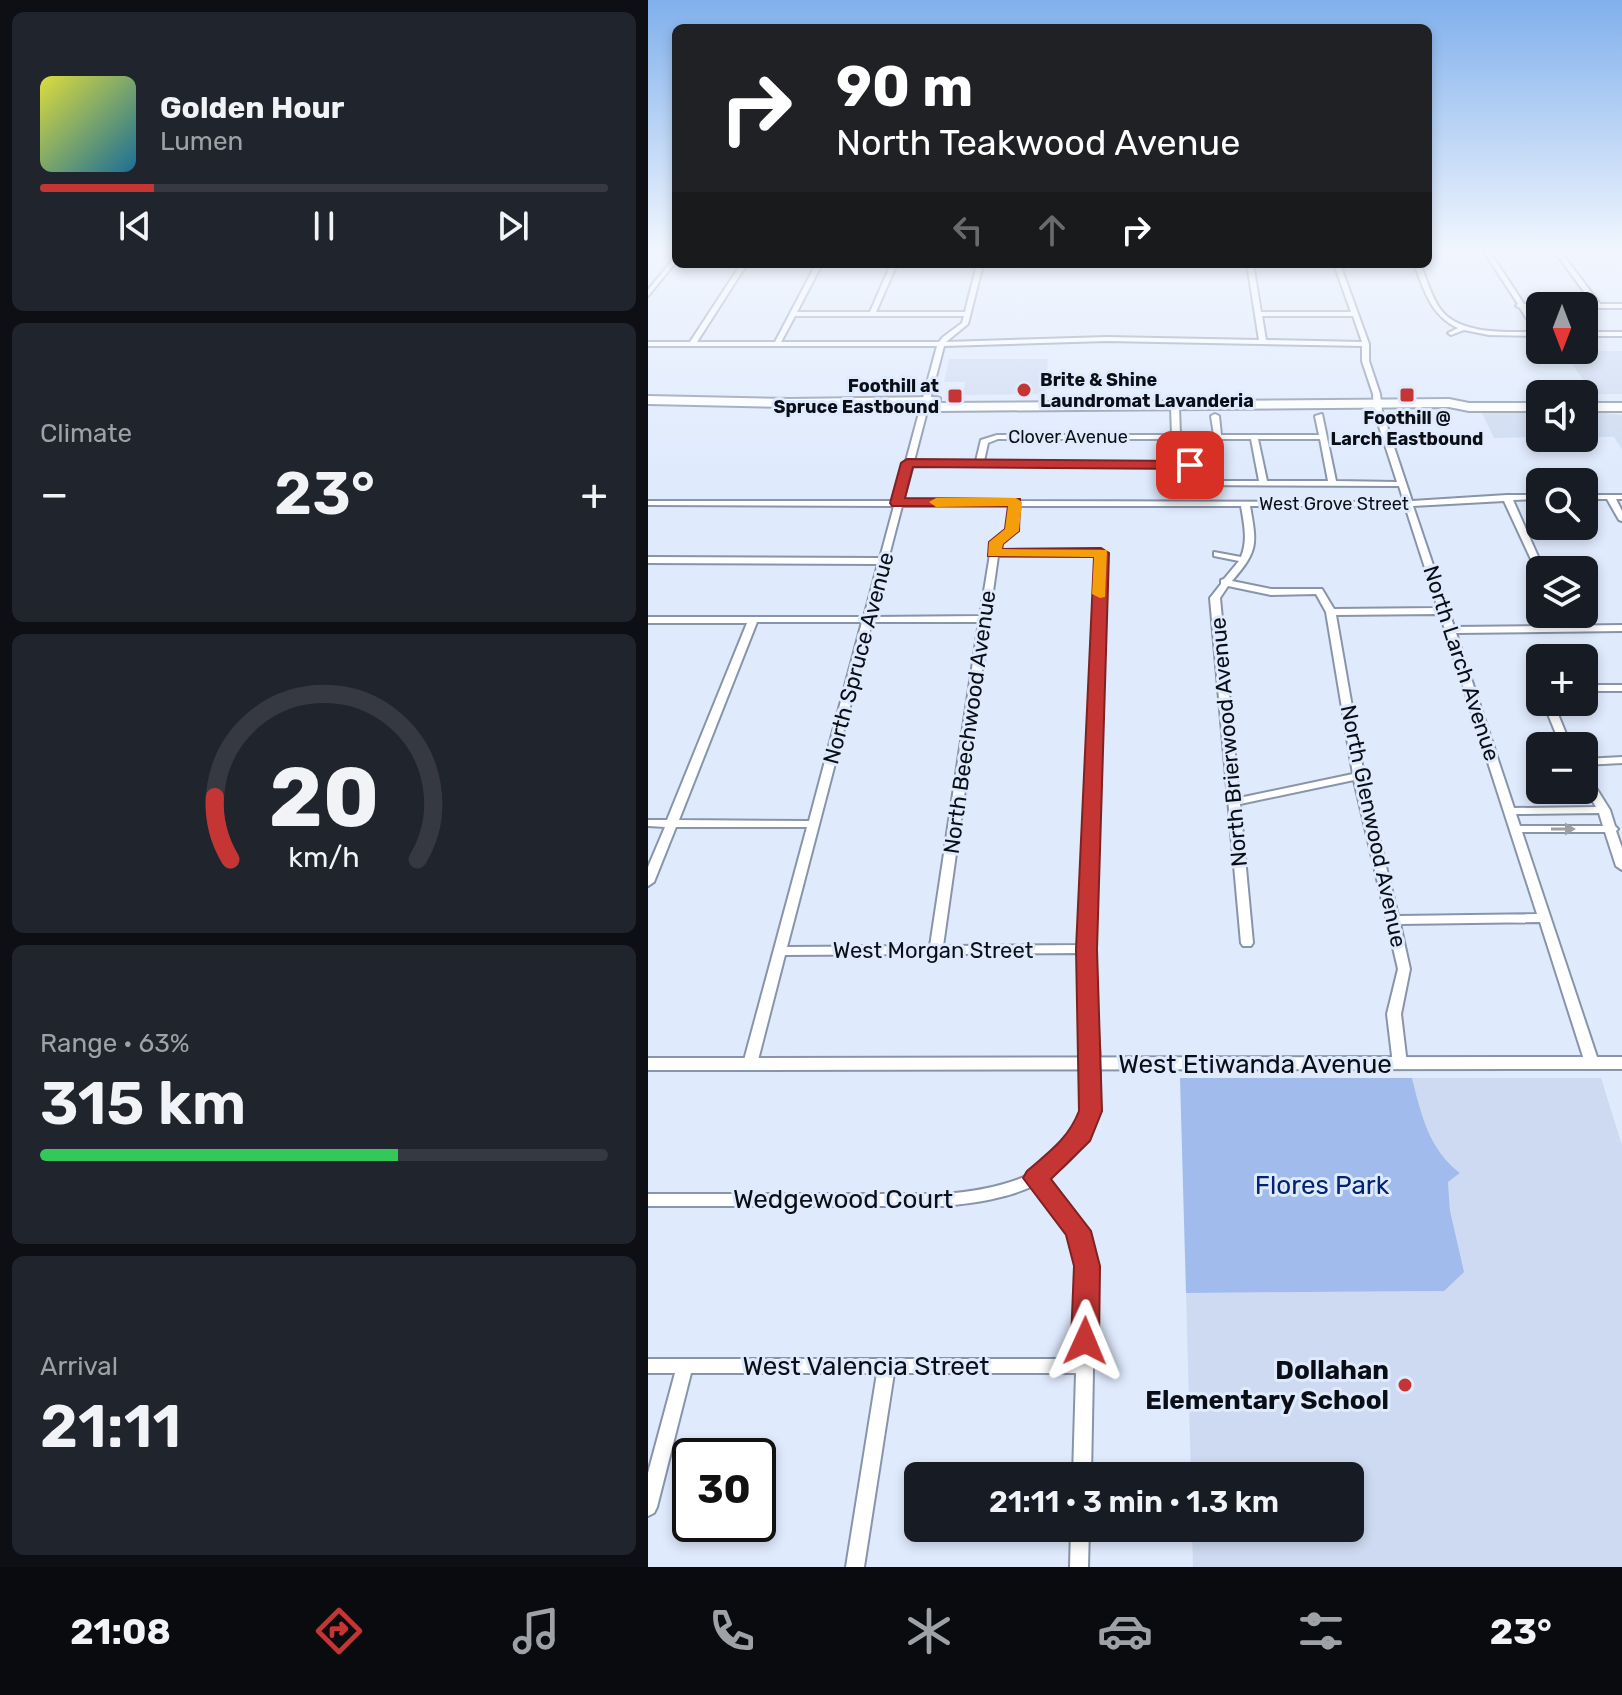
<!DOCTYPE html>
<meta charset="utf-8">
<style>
:root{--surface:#171b24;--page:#20242c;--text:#f1f3f6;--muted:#9ea1a6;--line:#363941;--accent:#c43534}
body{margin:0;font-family:Rubik,sans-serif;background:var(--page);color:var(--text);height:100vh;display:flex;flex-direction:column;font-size:30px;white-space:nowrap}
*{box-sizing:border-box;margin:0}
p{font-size:26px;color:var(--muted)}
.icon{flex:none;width:44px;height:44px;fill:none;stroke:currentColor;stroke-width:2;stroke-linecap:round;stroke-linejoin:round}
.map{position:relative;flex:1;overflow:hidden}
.side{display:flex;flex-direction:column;gap:12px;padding:12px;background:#0d0f14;width:648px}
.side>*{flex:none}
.top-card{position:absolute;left:24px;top:24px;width:760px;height:244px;border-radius:12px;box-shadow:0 4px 12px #0003;background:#202124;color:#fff;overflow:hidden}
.needle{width:52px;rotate:180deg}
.fabs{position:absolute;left:878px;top:292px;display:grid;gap:16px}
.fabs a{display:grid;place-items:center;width:72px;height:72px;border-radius:12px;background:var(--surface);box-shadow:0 4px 12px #0003;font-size:40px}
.speed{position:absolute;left:24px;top:1438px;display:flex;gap:16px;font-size:40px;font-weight:700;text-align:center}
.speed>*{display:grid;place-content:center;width:104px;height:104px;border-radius:50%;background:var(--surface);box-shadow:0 4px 12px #0003;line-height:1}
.speed .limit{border:4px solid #111;border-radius:12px;background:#fff;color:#111}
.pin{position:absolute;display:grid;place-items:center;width:68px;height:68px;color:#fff;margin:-34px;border-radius:16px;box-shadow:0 4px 12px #0006}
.me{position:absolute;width:88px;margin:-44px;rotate:1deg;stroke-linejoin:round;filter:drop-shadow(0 0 6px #0008)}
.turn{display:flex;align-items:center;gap:28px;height:168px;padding:0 32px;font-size:36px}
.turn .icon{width:104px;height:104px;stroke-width:2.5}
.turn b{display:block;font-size:56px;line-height:68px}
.lanes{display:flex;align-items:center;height:76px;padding:0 32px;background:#0003;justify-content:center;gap:40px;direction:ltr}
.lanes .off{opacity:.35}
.big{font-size:60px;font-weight:600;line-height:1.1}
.side .tile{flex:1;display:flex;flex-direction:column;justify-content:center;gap:12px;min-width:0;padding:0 28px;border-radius:12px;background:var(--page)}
.side .dial{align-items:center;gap:0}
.dial svg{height:208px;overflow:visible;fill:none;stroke:var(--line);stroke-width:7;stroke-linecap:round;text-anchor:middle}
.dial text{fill:var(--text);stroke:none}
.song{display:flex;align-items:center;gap:24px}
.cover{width:96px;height:96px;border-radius:12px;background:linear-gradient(135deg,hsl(60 70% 55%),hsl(200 70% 35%))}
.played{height:8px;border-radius:4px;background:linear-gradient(90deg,var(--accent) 20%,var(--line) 20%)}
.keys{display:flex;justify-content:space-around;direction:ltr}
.heat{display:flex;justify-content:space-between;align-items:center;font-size:44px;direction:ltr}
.charge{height:12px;border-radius:6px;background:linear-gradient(90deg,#34c759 63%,var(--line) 0)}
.trip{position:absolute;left:256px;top:1462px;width:460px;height:80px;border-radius:12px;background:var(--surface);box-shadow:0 4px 12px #0003;font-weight:600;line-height:80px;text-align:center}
.dock{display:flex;height:128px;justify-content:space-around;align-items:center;background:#090b0e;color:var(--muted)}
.dock .icon{width:56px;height:56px}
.dock .on{color:var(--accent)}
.dock b{font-size:36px;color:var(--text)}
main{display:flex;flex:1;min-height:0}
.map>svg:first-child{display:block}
.built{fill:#cddaf1}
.green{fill:#a0bbec}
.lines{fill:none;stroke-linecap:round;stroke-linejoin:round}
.minor-casing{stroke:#8894a9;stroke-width:4}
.tertiary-casing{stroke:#8894a9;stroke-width:4}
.primary-casing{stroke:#8894a9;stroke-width:4}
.minor{fill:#fff;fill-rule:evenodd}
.tertiary{fill:#fff;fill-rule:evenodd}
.primary{fill:#fff;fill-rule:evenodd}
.oneway{fill:#9d9fa2}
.route{fill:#c43534;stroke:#7f2222;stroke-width:2}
.slow{fill:#f59e0b}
.poi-dot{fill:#c43534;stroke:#dfeafd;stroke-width:3}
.labels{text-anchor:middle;stroke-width:6;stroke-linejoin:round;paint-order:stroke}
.far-poi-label{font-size:18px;font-weight:bold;fill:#0a0e16;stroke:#dfeafd;text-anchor:start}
.far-street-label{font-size:18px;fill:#0a0e16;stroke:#dfeafd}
.street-label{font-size:22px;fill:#0a0e16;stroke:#dfeafd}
.near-street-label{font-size:26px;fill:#0a0e16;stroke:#dfeafd}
.near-park-label{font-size:26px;fill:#012474;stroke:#dfeafd}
.near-poi-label{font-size:26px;font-weight:bold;fill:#0a0e16;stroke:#dfeafd;text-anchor:end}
</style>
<main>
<section class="side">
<div class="tile">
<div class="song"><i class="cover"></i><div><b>Golden Hour</b><p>Lumen</p></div></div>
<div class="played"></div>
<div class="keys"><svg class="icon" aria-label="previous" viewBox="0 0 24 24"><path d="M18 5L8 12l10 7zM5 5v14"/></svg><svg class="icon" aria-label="pause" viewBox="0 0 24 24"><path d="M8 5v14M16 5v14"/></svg><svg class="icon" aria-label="next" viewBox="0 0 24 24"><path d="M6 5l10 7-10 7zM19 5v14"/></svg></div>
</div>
<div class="tile"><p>Climate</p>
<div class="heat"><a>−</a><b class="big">23°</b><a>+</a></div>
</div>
<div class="tile dial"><svg viewBox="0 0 100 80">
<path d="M14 69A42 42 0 1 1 86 69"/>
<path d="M14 69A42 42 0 0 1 8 45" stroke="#c43534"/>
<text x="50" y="56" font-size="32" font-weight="700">20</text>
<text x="50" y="72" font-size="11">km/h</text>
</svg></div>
<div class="tile"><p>Range · 63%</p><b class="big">315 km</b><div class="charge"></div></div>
<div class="tile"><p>Arrival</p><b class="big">21:11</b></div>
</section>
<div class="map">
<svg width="974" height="1567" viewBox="0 0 974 1567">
<rect width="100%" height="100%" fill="#dfeafd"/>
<g class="built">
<polygon points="916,351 974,351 974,394 944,394"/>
<polygon points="301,359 400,359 397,394 315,395 317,382 296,382"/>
<polygon points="833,411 892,411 892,437 846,438"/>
<polygon points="936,411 974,415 974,449 966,437 936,437"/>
<polygon points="764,1078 953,1078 974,1145 974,1567 545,1567 544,1528 702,1528 702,1476 543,1476 538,1293 796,1291 802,1211 800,1182 812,1173 795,1161 775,1122"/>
</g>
<path class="green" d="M532,1078H764C773,1114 781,1150 812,1173L800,1182L802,1211L816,1272L796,1291L538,1293Z"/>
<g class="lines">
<defs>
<g id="minor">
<path d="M836,252H842L876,304H892L895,306H892V308H878L892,329V336L841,335L816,330L803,335L800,333L810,328C782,315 777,291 766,264H772C779,279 783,297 793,310C812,335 859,332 887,332L872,308L868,306L870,304Z"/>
<polygon points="907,252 913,252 952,304 974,304 974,308 936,308 936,306 933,306 936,304 945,304"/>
<polygon points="28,256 28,262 0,296 0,290"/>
<path d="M93,264H99L49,342H127L168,264H174L149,312H222L243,264H249L228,312H317L329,264H335L320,324L298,342L459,337L611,340L599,264H605L613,312H703L686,264H692L721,344V361L732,394L734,411L764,501L859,495H892V499L865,500L896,570H892V573L888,570L856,501L765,506L806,627L974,625V631L808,633L866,808L948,807L936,786V774L940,775L962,810L967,826L970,829L968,831L974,848V870L968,866L957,832H874L951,1063L949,1067L944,1068L939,1067L937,1063L892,922L752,924L762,969L753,1014L759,1064L757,1068L752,1069L747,1068L745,1064L739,1014L750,969L706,780L592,804L605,943L603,946H595L593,943L562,598L573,584V580L576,579L591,561L566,556V552L593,557C600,540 596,524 593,506H372L368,531L352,543L351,550H453L457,553C453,683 446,813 445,944C445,982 450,1021 452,1060C452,1079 453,1101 447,1120C438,1147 420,1165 397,1180L435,1227L447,1266L443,1476H425L428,1373H246L216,1567H198L229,1373H43L9,1507L6,1513L0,1516V1473L27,1373H0V1359H429L431,1266L423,1233L385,1186C357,1199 326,1203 296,1206H0V1194H296C347,1190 417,1176 433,1119C446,1073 434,1002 433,953L137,955L109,1064L107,1068L102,1069L97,1068L95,1064L159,827H28L6,882L0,886V867L17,827L0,826V820H19L99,623H0V617H216L230,564L0,563V557L232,558L246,506L0,505V501H247L257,465L255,463L258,461L289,346H0V342H42ZM147,316H316L314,323L295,337L291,342H133ZM614,316H705L714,342L618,340ZM459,341L714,346V361L725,394L726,411L749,482L688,481L674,414L667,416L671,435H573L571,416L567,414L563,416L566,435H532L531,407L527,405L523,407L524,435H349L333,440L328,461H266L296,346ZM350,439H537L538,463L336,461L340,443ZM545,439H603L611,481H546ZM610,439H672L680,481H619ZM265,465L538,467V483L542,485L751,486L756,502L371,501L368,500L365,501H255ZM254,506H363L360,530L344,542L332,616L225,617ZM602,506H757L790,608L686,609L674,589H623L584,581C610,551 609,545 602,506ZM350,556H449L435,849L433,945L295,946ZM580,586L623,595L668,594L678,612L705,774L591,798L572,598ZM792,614L889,914L750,916L716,776L688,615ZM109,622H214L161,821L31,820ZM224,622H331L282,946L139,947ZM951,813L955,826H872L868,814Z"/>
<rect x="936" y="332" width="38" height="4"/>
<polygon points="936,495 974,495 974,499 968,499 974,511 974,521 971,520 959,499 936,499"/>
<rect x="936" y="685" width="38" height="6"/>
<polygon points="895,702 905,702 923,746 913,746"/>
<polygon points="974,757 974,763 936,765 936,759"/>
<polygon points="423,1528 441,1528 440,1567 422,1567"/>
</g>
<polygon id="tertiary" points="974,1057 974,1069 0,1070 0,1058"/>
<g id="primary">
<polygon points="0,396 142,399 288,397 292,398 292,403 801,399 821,403 892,403 892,411 821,411 801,407 290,411 272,405 142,407 0,404"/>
<rect x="936" y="403" width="38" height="8"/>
</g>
</defs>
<use href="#minor" class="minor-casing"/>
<use href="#tertiary" class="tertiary-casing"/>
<use href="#primary" class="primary-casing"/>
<use href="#minor" class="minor"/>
<use href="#tertiary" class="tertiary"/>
<use href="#primary" class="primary"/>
</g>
<defs><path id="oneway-solid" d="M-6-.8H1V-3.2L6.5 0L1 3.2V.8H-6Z" transform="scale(2)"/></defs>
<use class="oneway" href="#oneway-solid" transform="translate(915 829)"/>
<linearGradient id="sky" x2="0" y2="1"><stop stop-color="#80b0ec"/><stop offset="0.53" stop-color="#f1f6fe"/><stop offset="1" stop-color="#f1f6fe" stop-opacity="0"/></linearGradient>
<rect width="974" height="472" fill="url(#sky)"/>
<path class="route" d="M259,459L542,461L549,465L542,469L265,467L257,498L372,499L371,531L355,544L354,549L453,548L461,553L449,949L454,1111L442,1141L403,1179L443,1231L452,1266L451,1341L447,1350L437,1353L427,1350L423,1341L426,1266L418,1235L375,1178L379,1171C401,1152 420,1139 431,1111L428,949L446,557L340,556L341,542L357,529L360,506H244L242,503L253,463Z"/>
<polygon class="slow" points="368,498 374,502 371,531 355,544 354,549 459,550 457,597 452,598 444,594 446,557 340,556 341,542 357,529 360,506 288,507 281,502 288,498"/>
<g class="poi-dot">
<circle cx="376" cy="390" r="8"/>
<rect x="751" y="387" width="16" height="16" rx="4"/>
<rect x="299" y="388" width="16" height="16" rx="4"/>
<circle cx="757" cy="1385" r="8"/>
</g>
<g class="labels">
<g class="far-poi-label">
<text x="392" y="386">Brite &amp; Shine<tspan x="392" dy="21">Laundromat Lavanderia</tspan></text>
<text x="291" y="392" text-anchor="end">Foothill at<tspan x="291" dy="21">Spruce Eastbound</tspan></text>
<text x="759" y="424" text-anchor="middle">Foothill @<tspan x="759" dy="21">Larch Eastbound</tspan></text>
</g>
<g class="far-street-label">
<text x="420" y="443">Clover Avenue</text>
<text x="686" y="510">West Grove Street</text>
</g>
<g class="street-label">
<text transform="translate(210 658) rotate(-75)" y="8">North Spruce Avenue</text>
<text transform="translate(814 663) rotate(72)" y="8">North Larch Avenue</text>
<text transform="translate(321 722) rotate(-82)" y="8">North Beechwood Avenue</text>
<text transform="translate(580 742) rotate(-95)" y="8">North Brierwood Avenue</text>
<text transform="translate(726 826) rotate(78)" y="8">North Glenwood Avenue</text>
<text x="285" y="958">West Morgan Street</text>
</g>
<g class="near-street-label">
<text x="607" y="1073">West Etiwanda Avenue</text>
<text x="195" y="1208">Wedgewood Court</text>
<text x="218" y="1375">West Valencia Street</text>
</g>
<g class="near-park-label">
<text x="674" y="1194">Flores Park</text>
</g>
<g class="near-poi-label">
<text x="741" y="1379">Dollahan<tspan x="741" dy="30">Elementary School</tspan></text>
</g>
</g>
</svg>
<div class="fabs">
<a><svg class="needle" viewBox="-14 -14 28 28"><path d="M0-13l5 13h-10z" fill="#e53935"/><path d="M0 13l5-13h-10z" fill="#9ea1a6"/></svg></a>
<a><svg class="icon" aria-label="sound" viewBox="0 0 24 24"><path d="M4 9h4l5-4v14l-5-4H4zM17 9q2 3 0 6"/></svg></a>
<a><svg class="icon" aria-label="search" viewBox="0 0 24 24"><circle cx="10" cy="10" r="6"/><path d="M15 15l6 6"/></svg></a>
<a><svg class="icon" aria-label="layers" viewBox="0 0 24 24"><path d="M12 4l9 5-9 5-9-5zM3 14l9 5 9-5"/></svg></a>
<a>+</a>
<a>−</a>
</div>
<div class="speed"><div class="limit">30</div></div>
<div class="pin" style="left:542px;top:465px;background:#d93025"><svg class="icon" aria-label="arrive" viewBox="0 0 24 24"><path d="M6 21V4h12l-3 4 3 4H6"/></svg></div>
<svg class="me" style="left:437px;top:1341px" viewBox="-20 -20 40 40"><path d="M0-17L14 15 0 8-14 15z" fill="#c43534" stroke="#fff" stroke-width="4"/></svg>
<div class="trip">21:11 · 3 min · 1.3 km</div>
<div class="top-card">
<div class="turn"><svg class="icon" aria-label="right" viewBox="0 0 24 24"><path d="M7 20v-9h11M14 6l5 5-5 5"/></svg><div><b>90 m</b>North Teakwood Avenue</div></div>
<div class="lanes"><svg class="icon off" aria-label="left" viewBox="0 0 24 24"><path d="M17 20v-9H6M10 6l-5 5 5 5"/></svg><svg class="icon off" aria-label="ahead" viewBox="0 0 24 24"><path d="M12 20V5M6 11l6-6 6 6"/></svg><svg class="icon" aria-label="right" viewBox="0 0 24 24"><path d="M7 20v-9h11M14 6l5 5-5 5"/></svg></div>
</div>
</div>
</main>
<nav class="dock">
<b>21:08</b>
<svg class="icon on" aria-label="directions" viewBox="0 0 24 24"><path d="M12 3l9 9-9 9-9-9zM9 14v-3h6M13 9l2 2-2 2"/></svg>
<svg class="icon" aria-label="music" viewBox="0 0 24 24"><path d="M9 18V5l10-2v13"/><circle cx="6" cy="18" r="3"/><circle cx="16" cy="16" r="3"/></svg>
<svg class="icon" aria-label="phone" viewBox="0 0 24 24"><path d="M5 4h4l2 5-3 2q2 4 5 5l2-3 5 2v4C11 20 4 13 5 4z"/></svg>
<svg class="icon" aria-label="climate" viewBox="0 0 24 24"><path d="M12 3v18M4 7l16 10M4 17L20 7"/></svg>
<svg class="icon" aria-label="car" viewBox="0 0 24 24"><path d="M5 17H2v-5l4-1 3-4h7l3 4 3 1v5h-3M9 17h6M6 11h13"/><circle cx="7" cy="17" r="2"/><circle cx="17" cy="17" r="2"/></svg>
<svg class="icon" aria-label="filters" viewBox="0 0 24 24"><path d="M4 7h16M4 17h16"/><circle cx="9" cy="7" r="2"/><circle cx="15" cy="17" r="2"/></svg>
<b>23°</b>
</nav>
